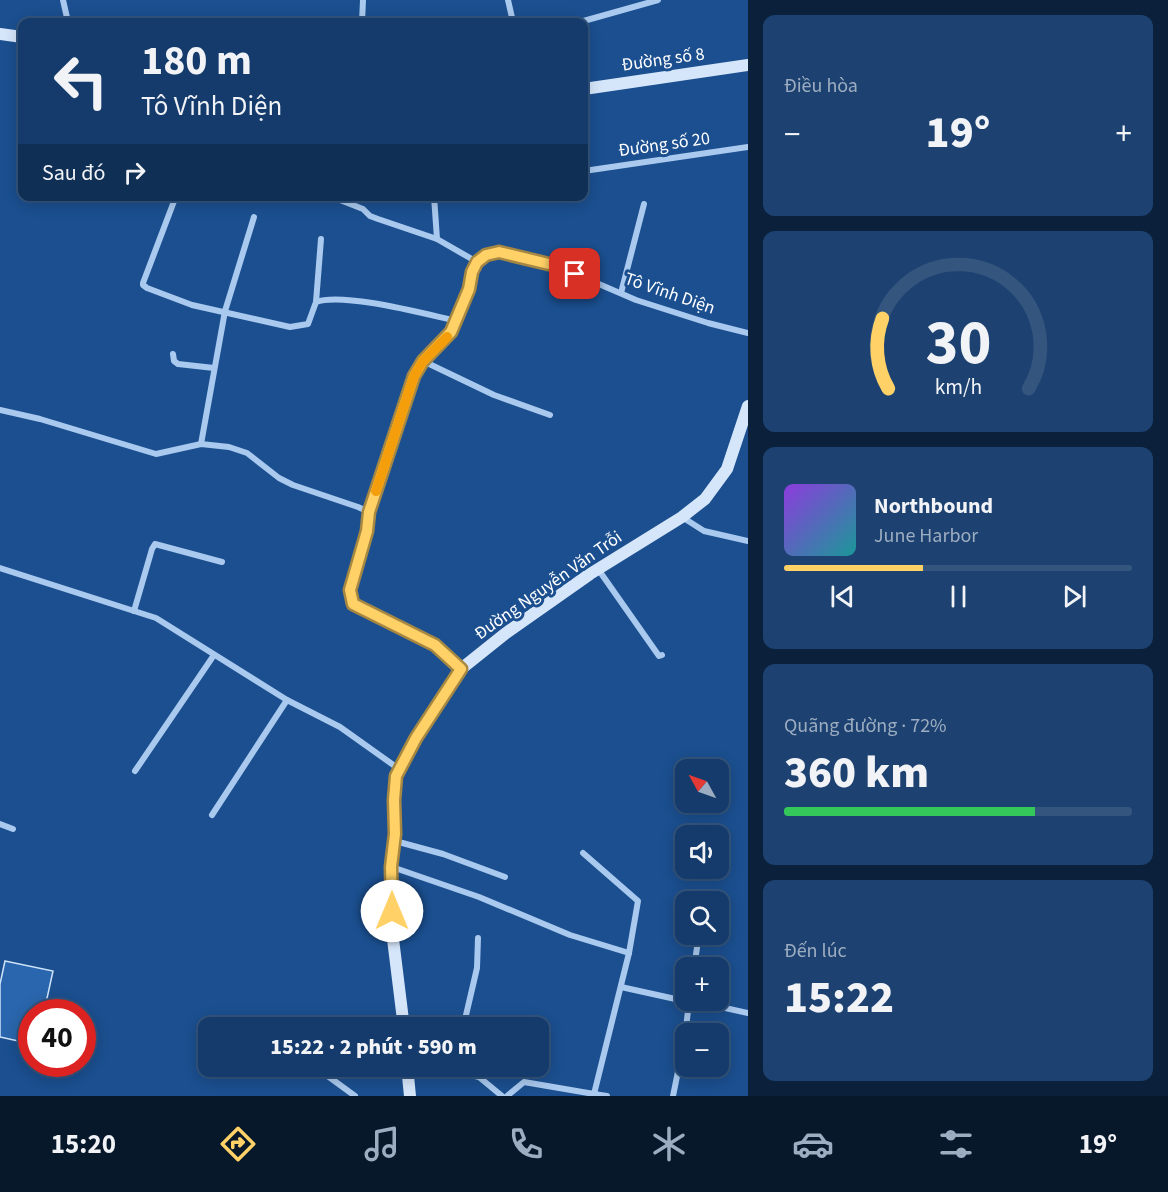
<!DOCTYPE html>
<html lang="vi">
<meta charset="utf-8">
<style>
:root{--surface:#143b6b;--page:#1d4271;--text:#f1f3f6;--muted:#9dadc1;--line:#33557e;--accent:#ffd166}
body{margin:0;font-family:"Source Sans 3",sans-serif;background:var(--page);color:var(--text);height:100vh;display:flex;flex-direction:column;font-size:22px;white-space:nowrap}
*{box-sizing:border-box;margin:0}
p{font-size:20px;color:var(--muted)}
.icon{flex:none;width:33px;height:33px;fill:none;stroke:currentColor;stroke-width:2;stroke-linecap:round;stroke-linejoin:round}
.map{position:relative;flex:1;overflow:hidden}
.side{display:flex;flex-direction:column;gap:15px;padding:15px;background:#0b203b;width:420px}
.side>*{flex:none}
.guide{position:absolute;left:18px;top:18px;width:570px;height:183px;border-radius:12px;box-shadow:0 3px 15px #0003,0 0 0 2px var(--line);background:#143b6b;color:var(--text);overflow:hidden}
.needle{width:39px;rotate:310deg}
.buttons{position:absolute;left:675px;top:759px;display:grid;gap:12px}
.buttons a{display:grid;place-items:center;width:54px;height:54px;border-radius:12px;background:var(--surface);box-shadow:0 3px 15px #0003,0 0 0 2px var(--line);font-size:30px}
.speed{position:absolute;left:18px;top:999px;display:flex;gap:12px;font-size:30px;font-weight:700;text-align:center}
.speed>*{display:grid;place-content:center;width:78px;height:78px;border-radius:50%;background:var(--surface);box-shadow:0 3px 15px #0003,0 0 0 2px var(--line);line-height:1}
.speed .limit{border:9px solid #d22;background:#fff;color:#111}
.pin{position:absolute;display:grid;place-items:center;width:51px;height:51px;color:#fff;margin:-26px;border-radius:12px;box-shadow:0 3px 9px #0006}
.me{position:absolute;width:66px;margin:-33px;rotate:0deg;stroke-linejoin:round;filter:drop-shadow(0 0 4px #0008)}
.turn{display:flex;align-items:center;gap:21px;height:126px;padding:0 24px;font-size:27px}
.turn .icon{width:78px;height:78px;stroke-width:2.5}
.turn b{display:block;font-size:42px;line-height:51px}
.then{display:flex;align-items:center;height:57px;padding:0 24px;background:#0003;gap:12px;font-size:22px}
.big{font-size:45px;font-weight:800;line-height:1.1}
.side .widget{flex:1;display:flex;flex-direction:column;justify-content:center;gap:9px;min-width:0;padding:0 21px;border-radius:12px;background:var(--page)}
.side .dial{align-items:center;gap:0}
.dial svg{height:156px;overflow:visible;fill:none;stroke:var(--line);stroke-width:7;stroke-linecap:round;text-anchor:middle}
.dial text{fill:var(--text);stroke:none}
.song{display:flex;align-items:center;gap:18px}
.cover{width:72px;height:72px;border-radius:9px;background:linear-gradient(135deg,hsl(270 70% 55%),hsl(180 70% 35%))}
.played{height:6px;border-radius:3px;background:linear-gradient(90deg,var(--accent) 40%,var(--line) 40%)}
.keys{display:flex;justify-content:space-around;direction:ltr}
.heat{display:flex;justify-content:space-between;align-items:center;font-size:33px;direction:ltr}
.charge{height:9px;border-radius:4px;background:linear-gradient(90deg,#34c759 72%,var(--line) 0)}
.trip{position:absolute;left:198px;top:1017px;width:351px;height:60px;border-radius:12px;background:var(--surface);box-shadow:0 3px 15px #0003,0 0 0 2px var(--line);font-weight:800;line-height:60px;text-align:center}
.dock{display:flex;height:96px;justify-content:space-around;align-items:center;background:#08182b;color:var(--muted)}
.dock .icon{width:42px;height:42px}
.dock .on{color:var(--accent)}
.dock b{font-size:27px;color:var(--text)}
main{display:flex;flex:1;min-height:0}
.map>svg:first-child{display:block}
.building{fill:#2a66ad;stroke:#cfe3fa;stroke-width:1.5}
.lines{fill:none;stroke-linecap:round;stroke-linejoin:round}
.street{stroke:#a9c9ee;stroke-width:6}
.secondary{stroke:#d6e6fa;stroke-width:12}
.route-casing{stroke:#a68842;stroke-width:15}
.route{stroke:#ffd166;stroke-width:10}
.slow{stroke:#f59e0b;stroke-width:10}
.labels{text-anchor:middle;stroke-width:6;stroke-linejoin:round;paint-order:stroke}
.street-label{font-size:18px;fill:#fff;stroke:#1b4f8f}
</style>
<main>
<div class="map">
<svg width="748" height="1096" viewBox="0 0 748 1096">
<rect width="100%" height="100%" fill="#1b4f8f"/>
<polygon class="building" points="5,961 53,971 44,1012 32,1012 32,1044 0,1037 0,984"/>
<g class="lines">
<g class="street">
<polyline points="63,0 68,22"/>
<polyline points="508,0 513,22"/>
<polyline points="362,22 363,0"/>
<polyline points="580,22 658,0"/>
<polyline points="584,171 748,147"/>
<path d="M176,196L143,283V285L147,288L192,305L290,327L308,324L316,302C343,292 425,314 457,321"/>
<polyline points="330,196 363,209 370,216 378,219 437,239"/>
<polyline points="434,196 437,239 477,262"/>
<polyline points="621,293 644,204"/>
<polyline points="316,302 321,239"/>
<polyline points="173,354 174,361 178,364 214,368"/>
<polyline points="423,361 494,395 550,415"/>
<polyline points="0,410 40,419 156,454 201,444 229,447 247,453 279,478 293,485 358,507 369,512"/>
<polyline points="201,444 225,311 254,217"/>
<polyline points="682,517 704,531 748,541"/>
<polyline points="0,568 156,618 287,700 340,727 399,769"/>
<polyline points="598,569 659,656 662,655"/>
<polyline points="134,611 152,549 155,544 222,562"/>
<polyline points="461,669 435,645 353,604 350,590 367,531 370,507 414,376 431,352 451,332 469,289 472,272 477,262 486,255 499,252 524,257 557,266 636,300 708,323 748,333"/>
<polyline points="135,771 214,655"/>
<polyline points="212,815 287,700"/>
<polyline points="0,824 13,829"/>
<polyline points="395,841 443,854 505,877"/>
<polyline points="392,867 479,897 570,935 629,953"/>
<polyline points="704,902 706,893"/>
<polyline points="694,968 699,934"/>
<polyline points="621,987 689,1002 685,1037 673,1096"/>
<polyline points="689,1000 748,1013"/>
<polyline points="463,1028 477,968 478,938"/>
<polyline points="314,1066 355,1096"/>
<polyline points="461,1066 471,1075 479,1077 502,1096"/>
<polyline points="507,1096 524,1082 594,1094 629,953 638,901 583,853"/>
<polyline points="593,1096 594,1094 607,1096"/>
</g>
<g class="secondary">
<polyline points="0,34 22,37"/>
<polyline points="584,89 748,65"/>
<polyline points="404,1028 392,931 391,867 395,834 394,800 396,776 415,738 461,669 506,633 590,574 682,517 705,499 727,469 748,406"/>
<polyline points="407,1066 410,1096"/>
</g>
</g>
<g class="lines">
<defs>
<polyline id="route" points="392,911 391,867 395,834 394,800 396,776 416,738 461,669 435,645 353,604 350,590 367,531 369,512 414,376 423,361 451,332 469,289 472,272 477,262 486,255 499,252 557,266 575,274"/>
</defs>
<use href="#route" class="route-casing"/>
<use href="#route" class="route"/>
<polyline class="slow" points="376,491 414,376 423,361 447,337"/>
</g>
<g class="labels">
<g class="street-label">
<text transform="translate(663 59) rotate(-8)" y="6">Đường số 8</text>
<text transform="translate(664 144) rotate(-8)" y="6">Đường số 20</text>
<text transform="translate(670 293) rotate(19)" y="6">Tô Vĩnh Diện</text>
<text transform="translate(548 585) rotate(-35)" y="6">Đường Nguyễn Văn Trỗi</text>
</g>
</g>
</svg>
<div class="buttons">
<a><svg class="needle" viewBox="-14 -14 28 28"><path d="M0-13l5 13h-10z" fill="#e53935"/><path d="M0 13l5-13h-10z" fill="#9dadc1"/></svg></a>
<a><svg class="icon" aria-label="sound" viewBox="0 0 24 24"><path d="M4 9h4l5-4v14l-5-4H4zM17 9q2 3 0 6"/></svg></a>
<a><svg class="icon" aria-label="search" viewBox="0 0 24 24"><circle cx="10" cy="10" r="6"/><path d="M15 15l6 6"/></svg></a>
<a>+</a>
<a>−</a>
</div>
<div class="speed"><div class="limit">40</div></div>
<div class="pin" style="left:575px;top:274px;background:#d93025"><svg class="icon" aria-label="arrive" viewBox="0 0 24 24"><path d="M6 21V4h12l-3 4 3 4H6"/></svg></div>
<svg class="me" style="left:392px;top:911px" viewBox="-20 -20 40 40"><circle r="19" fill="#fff"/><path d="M0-13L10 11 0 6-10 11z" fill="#ffd166"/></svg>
<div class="trip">15:22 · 2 phút · 590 m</div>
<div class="guide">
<div class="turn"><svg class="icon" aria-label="left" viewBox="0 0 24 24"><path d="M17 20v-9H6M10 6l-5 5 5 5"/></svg><div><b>180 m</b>Tô Vĩnh Diện</div></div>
<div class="then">Sau đó<svg class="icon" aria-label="right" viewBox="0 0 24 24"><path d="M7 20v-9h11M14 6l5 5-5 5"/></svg></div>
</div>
</div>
<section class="side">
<div class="widget"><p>Điều hòa</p>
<div class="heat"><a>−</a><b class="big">19°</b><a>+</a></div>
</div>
<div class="widget dial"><svg viewBox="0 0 100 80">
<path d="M14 69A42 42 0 1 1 86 69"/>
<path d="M14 69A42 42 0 0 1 11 33" stroke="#ffd166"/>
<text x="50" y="56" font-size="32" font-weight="700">30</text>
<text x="50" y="72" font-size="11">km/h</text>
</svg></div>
<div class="widget">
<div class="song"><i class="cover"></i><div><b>Northbound</b><p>June Harbor</p></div></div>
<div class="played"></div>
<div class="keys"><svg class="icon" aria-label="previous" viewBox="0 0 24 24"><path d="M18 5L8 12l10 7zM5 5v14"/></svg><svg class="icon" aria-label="pause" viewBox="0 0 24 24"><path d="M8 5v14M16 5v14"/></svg><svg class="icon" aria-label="next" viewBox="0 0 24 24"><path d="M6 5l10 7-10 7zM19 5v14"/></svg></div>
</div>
<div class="widget"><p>Quãng đường · 72%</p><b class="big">360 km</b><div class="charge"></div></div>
<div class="widget"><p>Đến lúc</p><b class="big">15:22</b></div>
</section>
</main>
<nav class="dock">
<b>15:20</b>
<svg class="icon on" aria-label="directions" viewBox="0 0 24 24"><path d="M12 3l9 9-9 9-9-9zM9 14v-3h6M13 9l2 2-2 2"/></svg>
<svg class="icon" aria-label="music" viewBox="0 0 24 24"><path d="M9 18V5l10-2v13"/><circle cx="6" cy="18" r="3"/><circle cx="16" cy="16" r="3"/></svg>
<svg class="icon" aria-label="phone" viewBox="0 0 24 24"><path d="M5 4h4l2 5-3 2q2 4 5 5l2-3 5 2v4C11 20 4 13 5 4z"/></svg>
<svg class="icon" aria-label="climate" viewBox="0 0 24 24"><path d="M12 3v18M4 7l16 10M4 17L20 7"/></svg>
<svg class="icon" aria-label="car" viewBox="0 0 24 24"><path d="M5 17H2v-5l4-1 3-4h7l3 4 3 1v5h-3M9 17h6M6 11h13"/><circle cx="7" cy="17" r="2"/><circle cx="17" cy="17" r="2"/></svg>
<svg class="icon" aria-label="filters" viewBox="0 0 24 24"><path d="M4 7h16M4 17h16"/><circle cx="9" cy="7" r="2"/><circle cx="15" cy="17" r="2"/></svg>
<b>19°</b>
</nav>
